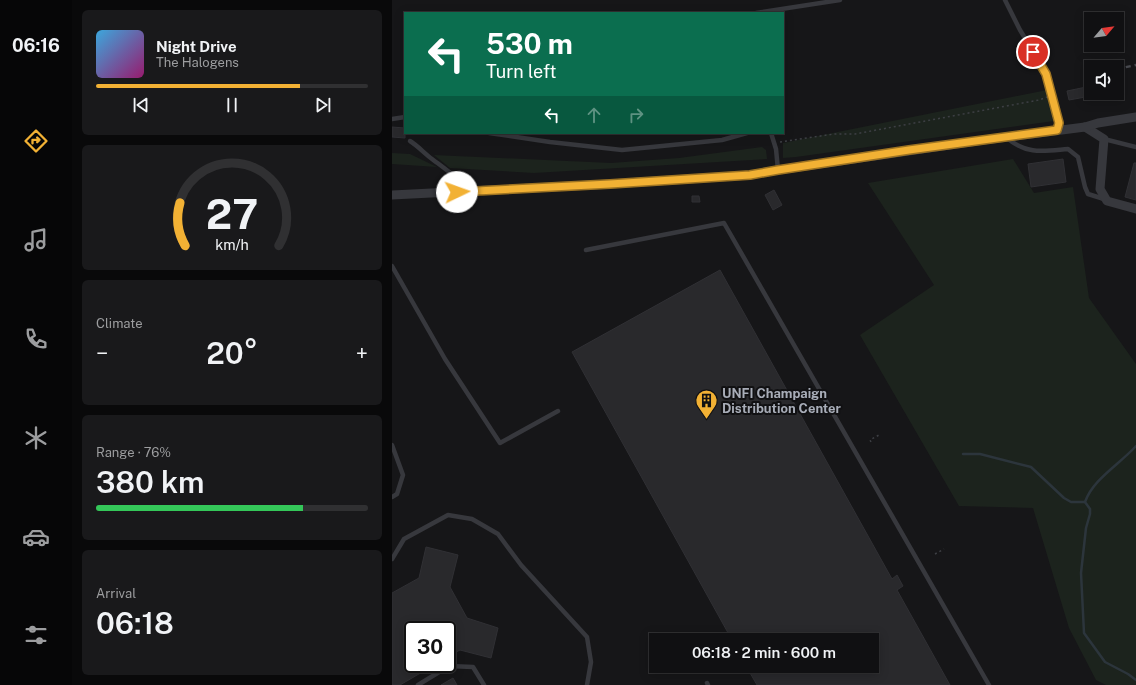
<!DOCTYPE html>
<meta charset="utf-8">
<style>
:root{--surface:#101012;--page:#19191b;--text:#f1f3f6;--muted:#9c9d9f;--line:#303032;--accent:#f2b134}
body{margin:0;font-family:"Public Sans",sans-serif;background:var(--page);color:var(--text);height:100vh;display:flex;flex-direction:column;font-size:15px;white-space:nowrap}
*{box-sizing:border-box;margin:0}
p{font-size:13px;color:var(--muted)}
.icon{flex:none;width:22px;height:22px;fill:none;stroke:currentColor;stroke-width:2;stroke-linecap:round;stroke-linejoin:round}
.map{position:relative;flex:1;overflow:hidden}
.drawer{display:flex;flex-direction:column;gap:10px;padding:10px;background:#09090a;width:320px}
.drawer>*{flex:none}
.hud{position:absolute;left:12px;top:12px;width:380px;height:122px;border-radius:0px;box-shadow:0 2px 10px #0003,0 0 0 1px var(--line);background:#0b6e4f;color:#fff;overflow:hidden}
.needle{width:26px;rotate:61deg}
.tools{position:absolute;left:692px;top:12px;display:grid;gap:8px}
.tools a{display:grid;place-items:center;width:40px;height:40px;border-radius:0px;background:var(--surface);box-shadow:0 2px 10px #0003,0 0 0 1px var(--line);font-size:20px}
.speed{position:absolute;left:12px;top:621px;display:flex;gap:8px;font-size:20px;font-weight:700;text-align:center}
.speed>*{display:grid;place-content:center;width:52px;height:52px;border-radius:50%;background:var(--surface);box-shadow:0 2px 10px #0003,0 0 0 1px var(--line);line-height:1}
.speed .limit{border:2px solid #111;border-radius:6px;background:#fff;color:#111}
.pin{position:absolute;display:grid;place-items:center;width:34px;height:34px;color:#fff;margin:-17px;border:2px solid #fff;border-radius:50%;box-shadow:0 1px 4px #0007}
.me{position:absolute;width:44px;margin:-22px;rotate:87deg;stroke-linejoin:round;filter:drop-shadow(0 0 3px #0008)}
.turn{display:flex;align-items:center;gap:14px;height:84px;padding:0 16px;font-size:18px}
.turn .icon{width:52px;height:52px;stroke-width:2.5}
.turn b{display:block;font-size:28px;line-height:34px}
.lanes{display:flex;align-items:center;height:38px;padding:0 16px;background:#0003;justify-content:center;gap:20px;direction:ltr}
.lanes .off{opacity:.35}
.big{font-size:30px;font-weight:600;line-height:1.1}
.drawer .card{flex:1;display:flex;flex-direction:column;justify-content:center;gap:6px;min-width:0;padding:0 14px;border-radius:6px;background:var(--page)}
.drawer .dial{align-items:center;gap:0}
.dial svg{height:104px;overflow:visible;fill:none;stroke:var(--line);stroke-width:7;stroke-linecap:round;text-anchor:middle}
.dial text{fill:var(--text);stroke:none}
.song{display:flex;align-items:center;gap:12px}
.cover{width:48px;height:48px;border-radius:6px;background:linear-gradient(135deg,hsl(200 70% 55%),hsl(320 70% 35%))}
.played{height:4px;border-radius:2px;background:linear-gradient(90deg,var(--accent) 75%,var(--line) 75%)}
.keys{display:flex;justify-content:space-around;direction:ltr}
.heat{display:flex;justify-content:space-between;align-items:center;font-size:22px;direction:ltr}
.charge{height:6px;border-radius:3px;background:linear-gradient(90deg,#34c759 76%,var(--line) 0)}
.trip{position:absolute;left:257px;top:633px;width:230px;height:40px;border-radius:0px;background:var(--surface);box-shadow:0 2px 10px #0003,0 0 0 1px var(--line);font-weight:600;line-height:40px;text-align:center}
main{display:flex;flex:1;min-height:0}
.tab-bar{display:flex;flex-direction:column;width:72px;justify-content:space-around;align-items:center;background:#060607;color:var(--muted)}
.tab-bar .icon{width:28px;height:28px}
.tab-bar .on{color:var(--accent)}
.tab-bar b{font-size:18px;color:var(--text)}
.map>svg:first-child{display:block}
.green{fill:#1c231d}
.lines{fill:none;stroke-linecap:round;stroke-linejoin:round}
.stream{stroke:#2c353c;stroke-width:2.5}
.building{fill:#29292c;stroke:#303034}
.path{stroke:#3d3f44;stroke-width:1.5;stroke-dasharray:2 3;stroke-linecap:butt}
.lane{stroke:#37383d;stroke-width:4.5}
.street{stroke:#37383d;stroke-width:9}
.rail{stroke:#4a4c52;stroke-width:2.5;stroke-dasharray:5 4;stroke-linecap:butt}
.route-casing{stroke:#9d7322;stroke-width:10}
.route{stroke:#f2b134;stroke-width:7}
.labels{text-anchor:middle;stroke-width:4;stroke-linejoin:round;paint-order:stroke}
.poi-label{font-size:13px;font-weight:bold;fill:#a8adb8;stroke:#111113;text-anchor:start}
</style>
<main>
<nav class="tab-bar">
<b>06:16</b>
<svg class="icon on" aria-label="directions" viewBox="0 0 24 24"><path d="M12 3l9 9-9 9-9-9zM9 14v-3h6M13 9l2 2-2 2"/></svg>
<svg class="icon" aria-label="music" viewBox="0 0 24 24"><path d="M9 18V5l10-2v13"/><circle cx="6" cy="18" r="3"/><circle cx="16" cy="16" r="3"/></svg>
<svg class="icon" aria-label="phone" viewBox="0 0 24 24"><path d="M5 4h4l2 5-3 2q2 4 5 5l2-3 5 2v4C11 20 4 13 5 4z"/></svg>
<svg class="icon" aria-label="climate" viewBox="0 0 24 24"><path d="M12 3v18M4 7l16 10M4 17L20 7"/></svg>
<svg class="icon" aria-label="car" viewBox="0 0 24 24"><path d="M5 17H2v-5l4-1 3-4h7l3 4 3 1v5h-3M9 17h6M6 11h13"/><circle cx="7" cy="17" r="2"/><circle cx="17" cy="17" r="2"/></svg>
<svg class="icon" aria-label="filters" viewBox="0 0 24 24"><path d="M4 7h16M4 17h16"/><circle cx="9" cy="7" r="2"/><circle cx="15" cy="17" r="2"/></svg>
</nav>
<section class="drawer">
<div class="card">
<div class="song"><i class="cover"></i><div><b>Night Drive</b><p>The Halogens</p></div></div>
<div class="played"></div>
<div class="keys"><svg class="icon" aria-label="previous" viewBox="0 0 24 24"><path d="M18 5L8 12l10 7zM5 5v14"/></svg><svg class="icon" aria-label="pause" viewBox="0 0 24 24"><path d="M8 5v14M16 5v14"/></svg><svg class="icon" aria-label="next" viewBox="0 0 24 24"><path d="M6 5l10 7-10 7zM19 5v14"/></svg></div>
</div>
<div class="card dial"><svg viewBox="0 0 100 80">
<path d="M14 69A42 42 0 1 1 86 69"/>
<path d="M14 69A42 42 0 0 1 10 36" stroke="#f2b134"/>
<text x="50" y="56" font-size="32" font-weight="700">27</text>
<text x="50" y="72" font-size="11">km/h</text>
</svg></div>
<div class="card"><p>Climate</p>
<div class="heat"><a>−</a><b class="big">20°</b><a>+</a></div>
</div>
<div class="card"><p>Range · 76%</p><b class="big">380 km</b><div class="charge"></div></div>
<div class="card"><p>Arrival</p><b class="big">06:18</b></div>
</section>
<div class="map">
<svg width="744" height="685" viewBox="0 0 744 685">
<rect width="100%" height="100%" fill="#161618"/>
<g class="green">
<polygon points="655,90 662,121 404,157 391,158 391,143"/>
<polygon points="370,147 374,150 375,159 142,173 58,168 42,155 219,163 287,158"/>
<polygon points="0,153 18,154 45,167 0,164"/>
<polygon points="621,159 642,193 681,187 697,298 744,364 744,685 714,685 704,680 677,628 641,508 567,506 468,335 542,285 476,183"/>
</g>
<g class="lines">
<g class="stream">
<path d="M744,446C728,464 701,479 693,502L698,509V514L694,528L689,573L692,633L713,662L736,674L744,680"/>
<polyline points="571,454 588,454 639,467 672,498 679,502 693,502"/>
</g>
</g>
<g class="building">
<polygon points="699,86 699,96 677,100 675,91"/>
<polygon points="0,127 13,128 13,138 0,137"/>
<polygon points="671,159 674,182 639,187 636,164"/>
<polygon points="742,163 744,163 744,200 733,197"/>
<polygon points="382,190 390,205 381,210 373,195"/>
<polygon points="300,196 307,196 308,202 300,202"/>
<polygon points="328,270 500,579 505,575 511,586 505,590 558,685 365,685 354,666 480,666 480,640 340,640 180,352"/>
<polygon points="34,547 66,555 58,587 75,618 106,628 99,658 68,650 55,657 55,630 21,630 21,664 44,664 8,685 0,685 0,593 27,578"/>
<polygon points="61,678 65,685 49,685"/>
</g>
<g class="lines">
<g class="path">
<polyline points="388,142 442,134 463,134 647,100 655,97"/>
<polyline points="479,442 478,440 487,435"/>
<polyline points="543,554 552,549"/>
</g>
<g class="lane">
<polyline points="613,0 628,30 655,74 667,123 665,130"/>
<polyline points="364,13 448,0"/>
<polyline points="0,119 13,117"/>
<polyline points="97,133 158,142 230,150 330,140 355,133"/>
<polyline points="379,133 384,149 386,170"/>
<path d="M615,138C635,155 652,151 676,149L686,157L693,187L696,194L712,199"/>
<polyline points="712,139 744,147"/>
<path d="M18,141C26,146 32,153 40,159C53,169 66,177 76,190"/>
<polyline points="194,250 332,223 597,685"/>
<polyline points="0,266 53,359 108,443 166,411"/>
<polyline points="0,445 11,475 5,494 0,497"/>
<polyline points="0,559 12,539 56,515 80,519 106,534 129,565 195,637 199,662 195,685"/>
<polyline points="315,683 316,685"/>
<polyline points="26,685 57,666 81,667 92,685"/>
</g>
<g class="street">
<polyline points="693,127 712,139 708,189 715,201 744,209"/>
<polyline points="0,195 218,184 358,175 386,170 592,140 693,127 706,123 744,117"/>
</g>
<polyline class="rail" points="725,69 744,65"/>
</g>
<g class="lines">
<defs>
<polyline id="route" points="65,192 218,184 358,175 386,170 517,150 665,130 667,123 654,74 641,52"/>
</defs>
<use href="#route" class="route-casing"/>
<use href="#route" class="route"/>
</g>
<defs>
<symbol id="building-pin" viewBox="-11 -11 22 30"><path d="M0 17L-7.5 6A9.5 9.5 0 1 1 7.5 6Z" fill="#f2b134" stroke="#111113"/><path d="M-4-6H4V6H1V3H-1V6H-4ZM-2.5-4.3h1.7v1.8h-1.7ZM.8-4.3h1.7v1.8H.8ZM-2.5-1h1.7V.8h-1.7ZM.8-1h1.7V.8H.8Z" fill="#111"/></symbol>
</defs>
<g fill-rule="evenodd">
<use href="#building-pin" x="302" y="388" width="25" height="34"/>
</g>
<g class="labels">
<g class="poi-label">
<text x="330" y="398">UNFI Champaign<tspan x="330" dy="15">Distribution Center</tspan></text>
</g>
</g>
</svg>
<div class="tools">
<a><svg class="needle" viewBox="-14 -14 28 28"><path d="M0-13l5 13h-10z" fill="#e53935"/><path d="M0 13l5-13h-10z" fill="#9c9d9f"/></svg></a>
<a><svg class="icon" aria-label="sound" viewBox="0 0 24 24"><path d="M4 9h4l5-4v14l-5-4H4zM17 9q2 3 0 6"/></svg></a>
</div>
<div class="speed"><div class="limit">30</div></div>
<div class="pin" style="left:641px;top:52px;background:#d93025"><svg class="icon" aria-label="arrive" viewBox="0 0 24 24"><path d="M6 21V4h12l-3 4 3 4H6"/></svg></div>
<svg class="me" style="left:65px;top:192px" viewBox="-20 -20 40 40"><circle r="19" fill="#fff"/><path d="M0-13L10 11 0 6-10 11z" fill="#f2b134"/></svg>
<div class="trip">06:18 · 2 min · 600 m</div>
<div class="hud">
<div class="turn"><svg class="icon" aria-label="left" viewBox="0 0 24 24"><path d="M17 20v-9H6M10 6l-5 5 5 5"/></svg><div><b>530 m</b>Turn left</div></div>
<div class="lanes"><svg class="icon" aria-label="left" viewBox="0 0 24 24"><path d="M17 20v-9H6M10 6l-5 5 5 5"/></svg><svg class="icon off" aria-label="ahead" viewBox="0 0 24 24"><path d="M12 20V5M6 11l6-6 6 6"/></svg><svg class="icon off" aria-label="right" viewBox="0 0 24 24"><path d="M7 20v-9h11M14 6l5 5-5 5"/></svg></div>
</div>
</div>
</main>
